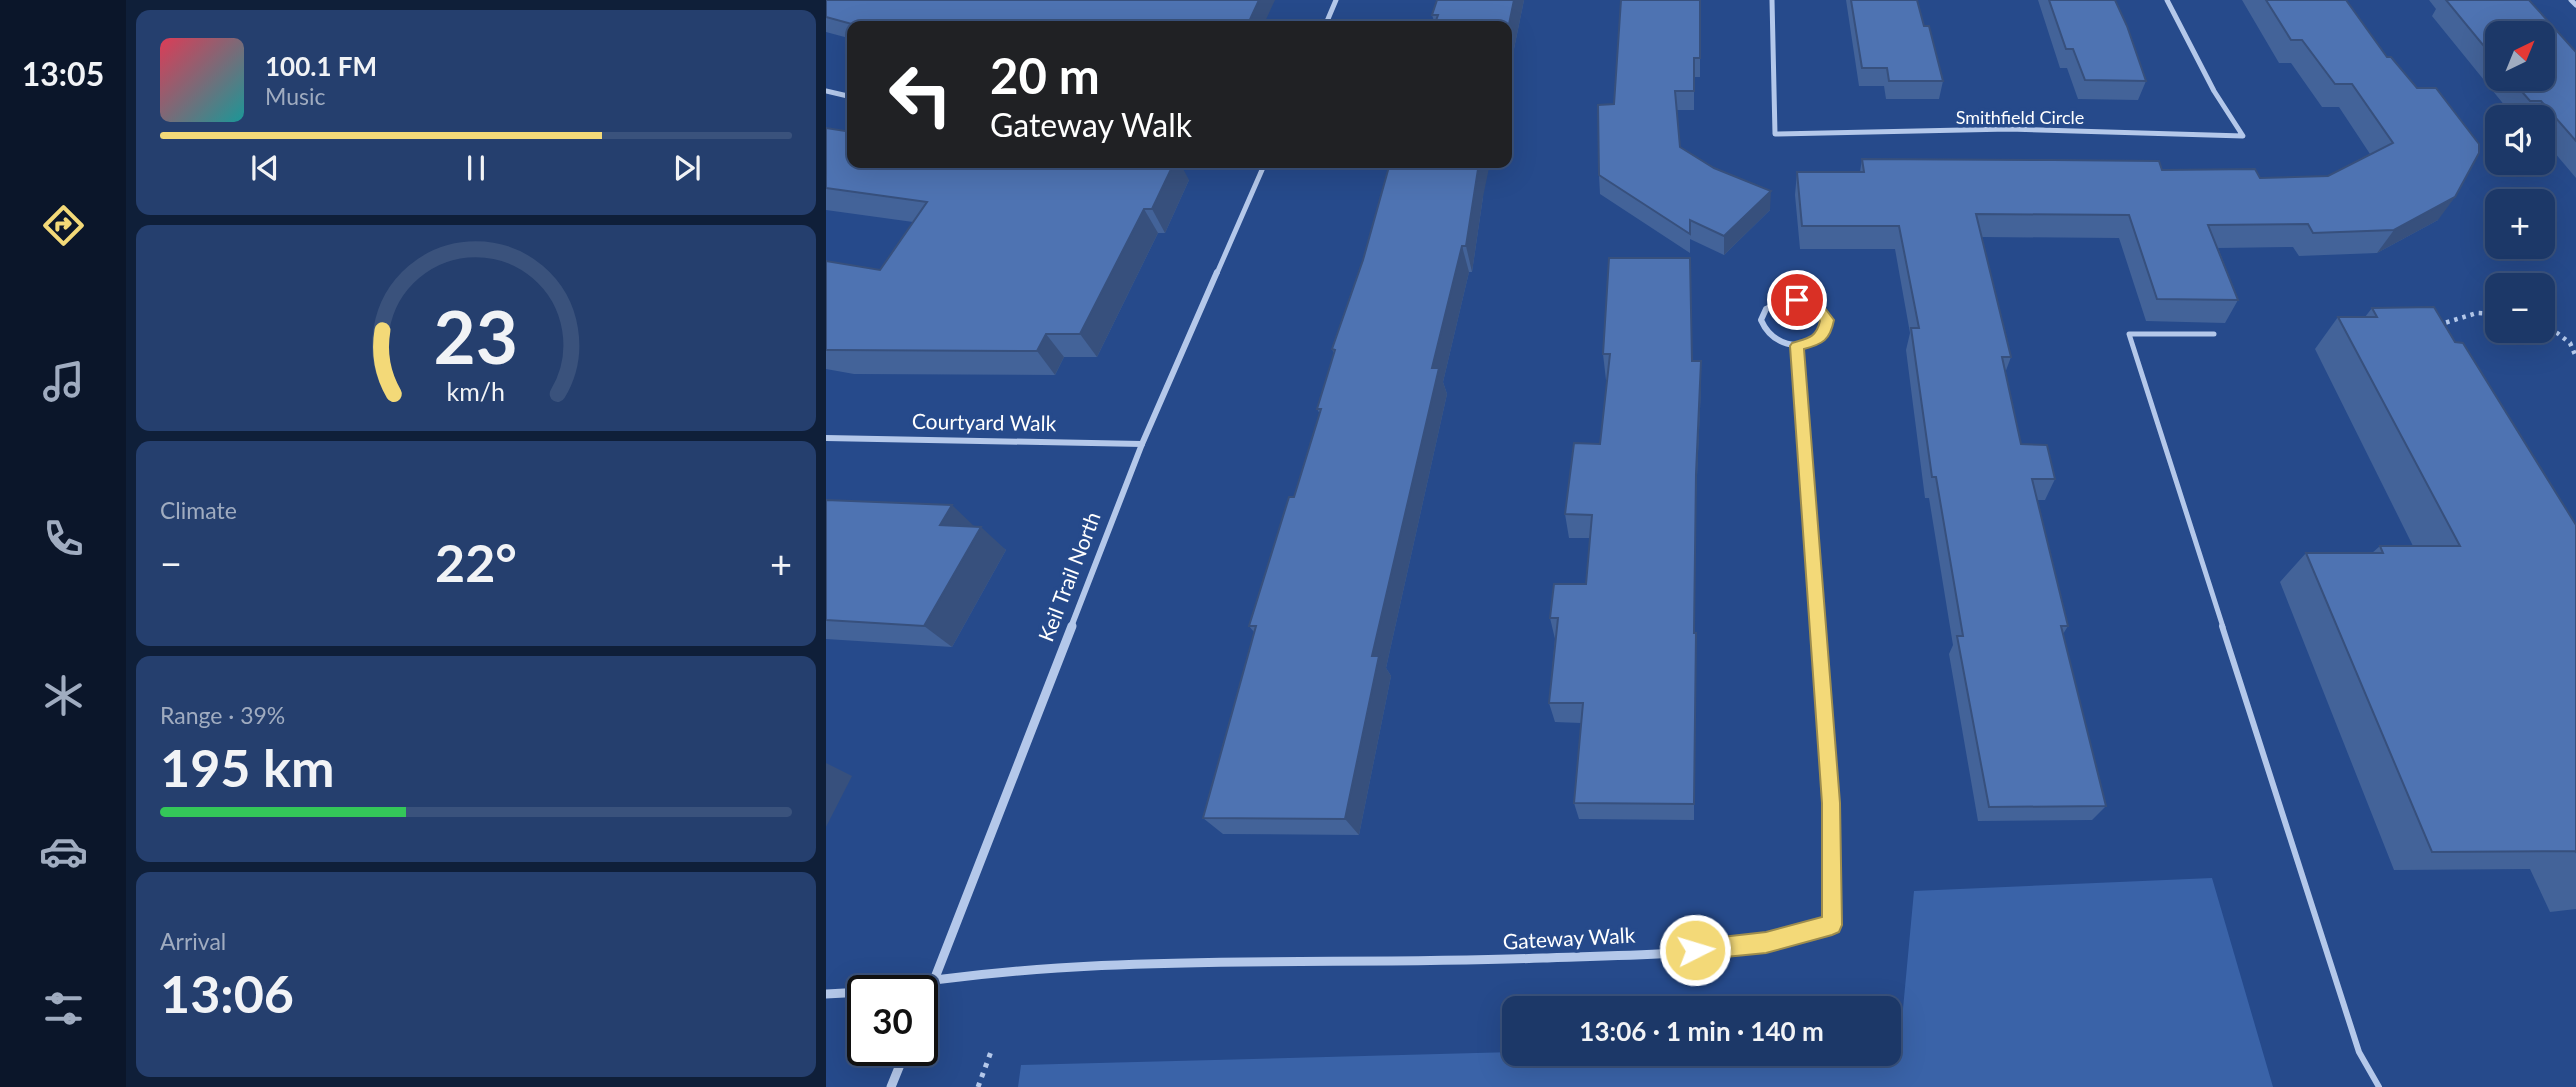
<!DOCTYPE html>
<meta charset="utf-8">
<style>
:root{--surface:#1c3868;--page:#253f6e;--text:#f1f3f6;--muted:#a0acc0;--line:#3a527c;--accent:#f3d978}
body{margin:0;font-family:Lato,sans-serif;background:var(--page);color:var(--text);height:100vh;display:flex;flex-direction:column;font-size:26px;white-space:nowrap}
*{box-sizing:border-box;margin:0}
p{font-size:23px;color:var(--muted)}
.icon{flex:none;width:38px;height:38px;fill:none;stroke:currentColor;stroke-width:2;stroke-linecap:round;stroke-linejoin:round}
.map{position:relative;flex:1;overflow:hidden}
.panel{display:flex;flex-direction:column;gap:10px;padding:10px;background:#0f1f39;width:700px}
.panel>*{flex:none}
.top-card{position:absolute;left:21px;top:21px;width:665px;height:147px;border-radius:14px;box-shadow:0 7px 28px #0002,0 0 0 2px var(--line);background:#202124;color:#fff;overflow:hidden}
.needle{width:46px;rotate:43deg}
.controls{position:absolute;left:1659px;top:21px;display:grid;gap:14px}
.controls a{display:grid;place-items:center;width:70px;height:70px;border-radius:14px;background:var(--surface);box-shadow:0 7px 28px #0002,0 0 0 2px var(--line);font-size:35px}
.speed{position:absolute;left:21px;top:975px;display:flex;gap:14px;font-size:35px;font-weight:700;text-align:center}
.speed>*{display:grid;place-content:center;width:91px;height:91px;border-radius:50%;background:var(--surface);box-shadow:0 7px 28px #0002,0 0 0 2px var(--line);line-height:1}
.speed .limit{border:4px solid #111;border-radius:10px;background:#fff;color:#111}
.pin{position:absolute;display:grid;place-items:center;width:60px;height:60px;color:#fff;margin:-30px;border:4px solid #fff;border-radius:50%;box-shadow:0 2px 7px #0007}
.me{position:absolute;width:77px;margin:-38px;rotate:85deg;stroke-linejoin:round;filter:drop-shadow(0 0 5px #0008)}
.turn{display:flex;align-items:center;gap:24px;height:147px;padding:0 28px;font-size:32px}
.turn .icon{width:91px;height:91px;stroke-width:2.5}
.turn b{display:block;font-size:49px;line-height:60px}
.big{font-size:52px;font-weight:700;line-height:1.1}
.panel .widget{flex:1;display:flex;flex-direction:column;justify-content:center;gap:10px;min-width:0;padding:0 24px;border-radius:14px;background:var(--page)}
.panel .dial{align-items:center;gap:0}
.dial svg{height:182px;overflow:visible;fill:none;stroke:var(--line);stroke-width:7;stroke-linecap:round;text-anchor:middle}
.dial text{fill:var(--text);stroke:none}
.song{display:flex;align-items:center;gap:21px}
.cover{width:84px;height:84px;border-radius:10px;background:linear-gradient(135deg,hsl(350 70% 55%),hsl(180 70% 35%))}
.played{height:7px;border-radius:4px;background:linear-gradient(90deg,var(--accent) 70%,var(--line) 70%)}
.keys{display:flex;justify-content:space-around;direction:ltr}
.heat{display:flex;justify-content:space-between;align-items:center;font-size:38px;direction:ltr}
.charge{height:10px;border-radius:5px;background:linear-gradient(90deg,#34c759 39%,var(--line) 0)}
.trip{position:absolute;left:676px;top:996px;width:399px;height:70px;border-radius:14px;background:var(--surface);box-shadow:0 7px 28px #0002,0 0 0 2px var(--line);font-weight:700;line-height:70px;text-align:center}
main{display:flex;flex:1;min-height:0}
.tab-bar{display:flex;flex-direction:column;width:126px;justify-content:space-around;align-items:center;background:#0b162a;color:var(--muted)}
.tab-bar .icon{width:49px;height:49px}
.tab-bar .on{color:var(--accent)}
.tab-bar b{font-size:32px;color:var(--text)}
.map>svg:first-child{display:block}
.green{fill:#3a63a8}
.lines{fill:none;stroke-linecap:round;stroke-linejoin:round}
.path-far1{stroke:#b4c8ea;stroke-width:4.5;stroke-dasharray:3.5 5;stroke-linecap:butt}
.path{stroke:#b4c8ea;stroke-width:5;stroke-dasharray:4.5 6;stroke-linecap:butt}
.lane-far1{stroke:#b4c8ea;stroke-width:5}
.lane{stroke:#b4c8ea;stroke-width:6}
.street-far2{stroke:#b4c8ea;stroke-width:5}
.street-far1{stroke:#b4c8ea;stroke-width:6}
.street{stroke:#b4c8ea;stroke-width:9}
.wall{fill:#436399;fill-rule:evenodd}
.shaded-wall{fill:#37507d}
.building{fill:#4e73b2;stroke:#37507d;stroke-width:2}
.route{fill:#f3d978;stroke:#9e8d4e;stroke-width:2}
.labels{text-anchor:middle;stroke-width:7;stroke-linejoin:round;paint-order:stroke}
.far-street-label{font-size:18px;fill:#fff;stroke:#264a8b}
.street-label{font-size:21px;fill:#fff;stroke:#264a8b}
</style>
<main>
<nav class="tab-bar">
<b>13:05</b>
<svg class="icon on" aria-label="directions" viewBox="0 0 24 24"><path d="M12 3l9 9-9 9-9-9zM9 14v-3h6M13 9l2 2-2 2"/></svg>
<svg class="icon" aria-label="music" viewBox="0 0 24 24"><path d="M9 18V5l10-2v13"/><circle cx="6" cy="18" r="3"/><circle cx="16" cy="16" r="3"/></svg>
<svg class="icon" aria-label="phone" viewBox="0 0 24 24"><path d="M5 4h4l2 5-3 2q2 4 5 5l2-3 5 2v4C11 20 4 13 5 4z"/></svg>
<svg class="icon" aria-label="climate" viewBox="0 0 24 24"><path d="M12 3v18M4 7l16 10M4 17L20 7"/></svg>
<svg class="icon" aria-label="car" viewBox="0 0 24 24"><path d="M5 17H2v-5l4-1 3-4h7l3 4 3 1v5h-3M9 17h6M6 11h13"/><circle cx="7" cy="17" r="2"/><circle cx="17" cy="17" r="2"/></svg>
<svg class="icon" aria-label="filters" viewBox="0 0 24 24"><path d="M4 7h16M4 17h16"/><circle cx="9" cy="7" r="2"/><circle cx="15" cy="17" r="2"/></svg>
</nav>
<section class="panel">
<div class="widget">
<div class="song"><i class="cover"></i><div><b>100.1 FM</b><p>Music</p></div></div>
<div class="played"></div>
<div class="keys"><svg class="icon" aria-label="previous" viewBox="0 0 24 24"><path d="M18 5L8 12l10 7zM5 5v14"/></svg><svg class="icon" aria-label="pause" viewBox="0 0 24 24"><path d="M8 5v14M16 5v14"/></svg><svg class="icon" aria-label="next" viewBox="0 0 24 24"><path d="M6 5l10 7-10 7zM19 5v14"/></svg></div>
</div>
<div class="widget dial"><svg viewBox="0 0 100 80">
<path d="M14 69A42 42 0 1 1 86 69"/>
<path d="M14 69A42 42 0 0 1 9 41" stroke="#f3d978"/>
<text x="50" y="56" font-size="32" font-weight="700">23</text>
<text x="50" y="72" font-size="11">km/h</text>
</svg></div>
<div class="widget"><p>Climate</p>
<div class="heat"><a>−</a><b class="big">22°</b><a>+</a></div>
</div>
<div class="widget"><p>Range · 39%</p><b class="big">195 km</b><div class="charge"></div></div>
<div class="widget"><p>Arrival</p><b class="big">13:06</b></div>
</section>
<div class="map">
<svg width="1750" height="1087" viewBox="0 0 1750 1087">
<rect width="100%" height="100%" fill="#264a8b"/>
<polygon class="green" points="1386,878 1447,1087 192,1087 195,1065 688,1052 1062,1054 1062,1042 1074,1041 1088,891"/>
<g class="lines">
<g class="path-far1">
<polyline points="1717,322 1744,343 1750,357"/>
<polyline points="1612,325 1651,313 1671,314"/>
</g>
<polyline class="path" points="152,1087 166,1049"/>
<polyline class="lane-far1" points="1388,334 1303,334 1397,627"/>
<polyline class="lane" points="1396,626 1533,1052 1553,1087"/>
<g class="street-far2">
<polyline points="946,0 949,134 1183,129 1417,136 1388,91 1341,0"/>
<polyline points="1745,0 1750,5"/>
<polyline points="499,26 510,0"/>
<polyline points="0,91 26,97"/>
<polyline points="391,273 439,163"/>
</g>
<g class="street-far1">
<path d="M960,300C978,301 991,305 1001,320L996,338C973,352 946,345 935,320L940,309Z"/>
<polyline points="971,346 992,627"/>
<polyline points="0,438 316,444"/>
<polyline points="245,627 316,444 391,272"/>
</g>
<g class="street">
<path d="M46,990C267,950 494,967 717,958C791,955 867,956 939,942C962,938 984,931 1006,925L1005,804L992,626"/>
<polyline points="0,994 37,992"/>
<polyline points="96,1011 246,626"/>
<polyline points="65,1087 80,1050"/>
</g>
</g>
<g class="wall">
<polygon points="0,0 437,26 26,26 26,39 0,32"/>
<polygon points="611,0 698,0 681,83 609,24 606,15"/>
<polygon points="874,0 874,77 868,77 868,110 851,110 854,147 944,210 898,255 864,239 864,253 774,194 773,175 788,104"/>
<polygon points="1020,0 1091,0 1098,26 1117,81 1113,99 1060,99 1058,86 1033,86"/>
<polygon points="1212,0 1289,0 1320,81 1312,100 1252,99 1241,68 1234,68"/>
<polygon points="1416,0 1520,0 1612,220 1551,253 1473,256 1467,247 1392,248 1412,300 1399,323 1320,321 1293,238 1156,237 1185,357 1179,373 1195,444 1229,479 1219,500 1211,500 1242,626 1237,634 1280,806 1266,820 1152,821 1123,654 1127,645 1103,498 1099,498 1080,350 1084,333 1069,249 974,249 969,195 971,172 1034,172 1036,159 1336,170 1434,178 1502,176 1544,154 1513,107 1496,107 1465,63 1453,63"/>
<path d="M1603,0H1703L1750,52V178L1717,139V117H1688L1606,16L1610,9ZM1671,33L1717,79H1671Z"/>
<polygon points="0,128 26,163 363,180 339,233 332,233 271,357 238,357 229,375 28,374 0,369 0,261 54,270 87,222 0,210"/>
<polygon points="657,197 646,272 643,272 617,382 621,394 560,668 565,676 533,835 397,834 377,818 428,632 423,626 468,497 494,414 491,409 508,353 506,349"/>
<polygon points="783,258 866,361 875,387 870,498 868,633 868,820 753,819 748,803 755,723 729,722 723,703 729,639 724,618 760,584 764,538 743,538 739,514 774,444 782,380 780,380 777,354"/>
<polygon points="1546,308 1629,342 1750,525 1750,909 1724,912 1704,869 1568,870 1454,582 1480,553 1546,553 1554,546 1587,546 1489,349 1512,317 1539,317"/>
<polygon points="0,500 149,527 180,550 126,647 0,639"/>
</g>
<g class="shaded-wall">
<polygon points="433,0 449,0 437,26 421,26"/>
<polygon points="688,0 698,0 681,83 681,34"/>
<polygon points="338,163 354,163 363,180 339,233 326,209"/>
<polygon points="653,163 664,163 657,197 646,272 640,246"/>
<polygon points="945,191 944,210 898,255 898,236"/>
<polygon points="1629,197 1612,220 1551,253 1568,230"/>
<polygon points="318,209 332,233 271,357 254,334"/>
<polygon points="636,246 643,272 617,382 621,394 560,668 565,676 533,835 519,819 546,656 606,368"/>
<polygon points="220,334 238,357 229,375 211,351"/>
<polygon points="875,361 875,387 870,498 868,654 870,474"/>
<polygon points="126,505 151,529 114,525"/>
<polygon points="155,527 180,550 126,647 98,626"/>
<polygon points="0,763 26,776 0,827"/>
</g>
<g class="building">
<polygon points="0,0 433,0 421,26 33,26 0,17"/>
<polygon points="611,0 688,0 681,34 681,26 608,26 612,15 606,15"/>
<polygon points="795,0 874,0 874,58 868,58 868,91 849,91 854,147 888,168 945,191 898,236 864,220 864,234 773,175 772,105 788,104"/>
<polygon points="1025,0 1091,0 1098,26 1103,26 1117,81 1063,81 1061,68 1036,68"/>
<polygon points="1223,0 1289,0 1301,26 1320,81 1259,80 1247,49 1240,49"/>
<polygon points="1440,0 1520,0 1561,57 1565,57 1591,88 1610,88 1653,144 1653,153 1629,197 1568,230 1487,233 1482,224 1382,225 1412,300 1331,299 1303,215 1150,214 1185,357 1176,357 1195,444 1221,445 1229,479 1206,479 1242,626 1235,626 1280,806 1163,807 1131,636 1137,636 1110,477 1106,477 1085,328 1093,328 1073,226 976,226 971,172 1038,172 1036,159 1227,160 1333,161 1336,170 1429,169 1434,178 1502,176 1567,143 1526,84 1509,84 1476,40 1465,40"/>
<polygon points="1620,0 1703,0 1750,52 1750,141 1715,101 1704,101 1685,79 1717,79 1717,33 1671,33 1671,62"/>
<polygon points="0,128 26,132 26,163 348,163 326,209 318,209 254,334 220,334 211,351 4,350 0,350 0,261 54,270 101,202 0,188"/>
<polygon points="564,163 653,163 640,246 636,246 606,368 613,368 546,656 553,656 519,819 377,818 430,626 423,626 463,497 468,497 495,409 491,409 509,350 506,349 537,260"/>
<polygon points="783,258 864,258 866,361 875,361 870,474 868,633 870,633 868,804 748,803 757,703 723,703 732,618 724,618 728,584 760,584 766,515 739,514 748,443 774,444 784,354 777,354"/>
<polygon points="1608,307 1629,342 1637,343 1750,525 1750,852 1749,851 1606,852 1480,553 1557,553 1554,546 1634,546 1512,317 1551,317 1546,308"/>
<polygon points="0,500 126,505 114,525 155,527 98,626 0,620"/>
</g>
<path class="route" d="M971,295L995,303L1008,320C1004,340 997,344 978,349L1014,803L1016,925L1013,932L1006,935L940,953L869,960L862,957L859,950L862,943L869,940L940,932L996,917V803L964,346L966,343C982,338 990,338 994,321L986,310L966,303L964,300Z"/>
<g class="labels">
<g class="far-street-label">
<text x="1194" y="124">Smithfield Circle</text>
</g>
<g class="street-label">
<text transform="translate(158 423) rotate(1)" y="7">Courtyard Walk</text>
<text transform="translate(244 577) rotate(-69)" y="7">Keil Trail North</text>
<text transform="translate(743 939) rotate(-3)" y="7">Gateway Walk</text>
</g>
</g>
</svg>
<div class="controls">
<a><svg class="needle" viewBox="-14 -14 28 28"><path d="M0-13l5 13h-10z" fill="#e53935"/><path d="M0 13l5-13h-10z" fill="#a0acc0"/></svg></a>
<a><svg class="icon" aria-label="sound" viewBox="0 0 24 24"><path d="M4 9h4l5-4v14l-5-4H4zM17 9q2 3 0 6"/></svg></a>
<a>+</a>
<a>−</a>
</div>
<div class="speed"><div class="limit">30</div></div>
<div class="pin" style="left:971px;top:300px;background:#d93025"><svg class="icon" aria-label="arrive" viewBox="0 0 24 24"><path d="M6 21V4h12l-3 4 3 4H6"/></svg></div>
<svg class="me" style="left:869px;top:950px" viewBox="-20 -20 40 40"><circle r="17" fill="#f3d978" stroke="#fff" stroke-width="3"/><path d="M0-11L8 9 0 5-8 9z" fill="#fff"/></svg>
<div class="trip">13:06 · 1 min · 140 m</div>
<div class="top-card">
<div class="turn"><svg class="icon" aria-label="left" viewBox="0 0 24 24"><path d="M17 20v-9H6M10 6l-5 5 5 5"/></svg><div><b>20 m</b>Gateway Walk</div></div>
</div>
</div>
</main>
